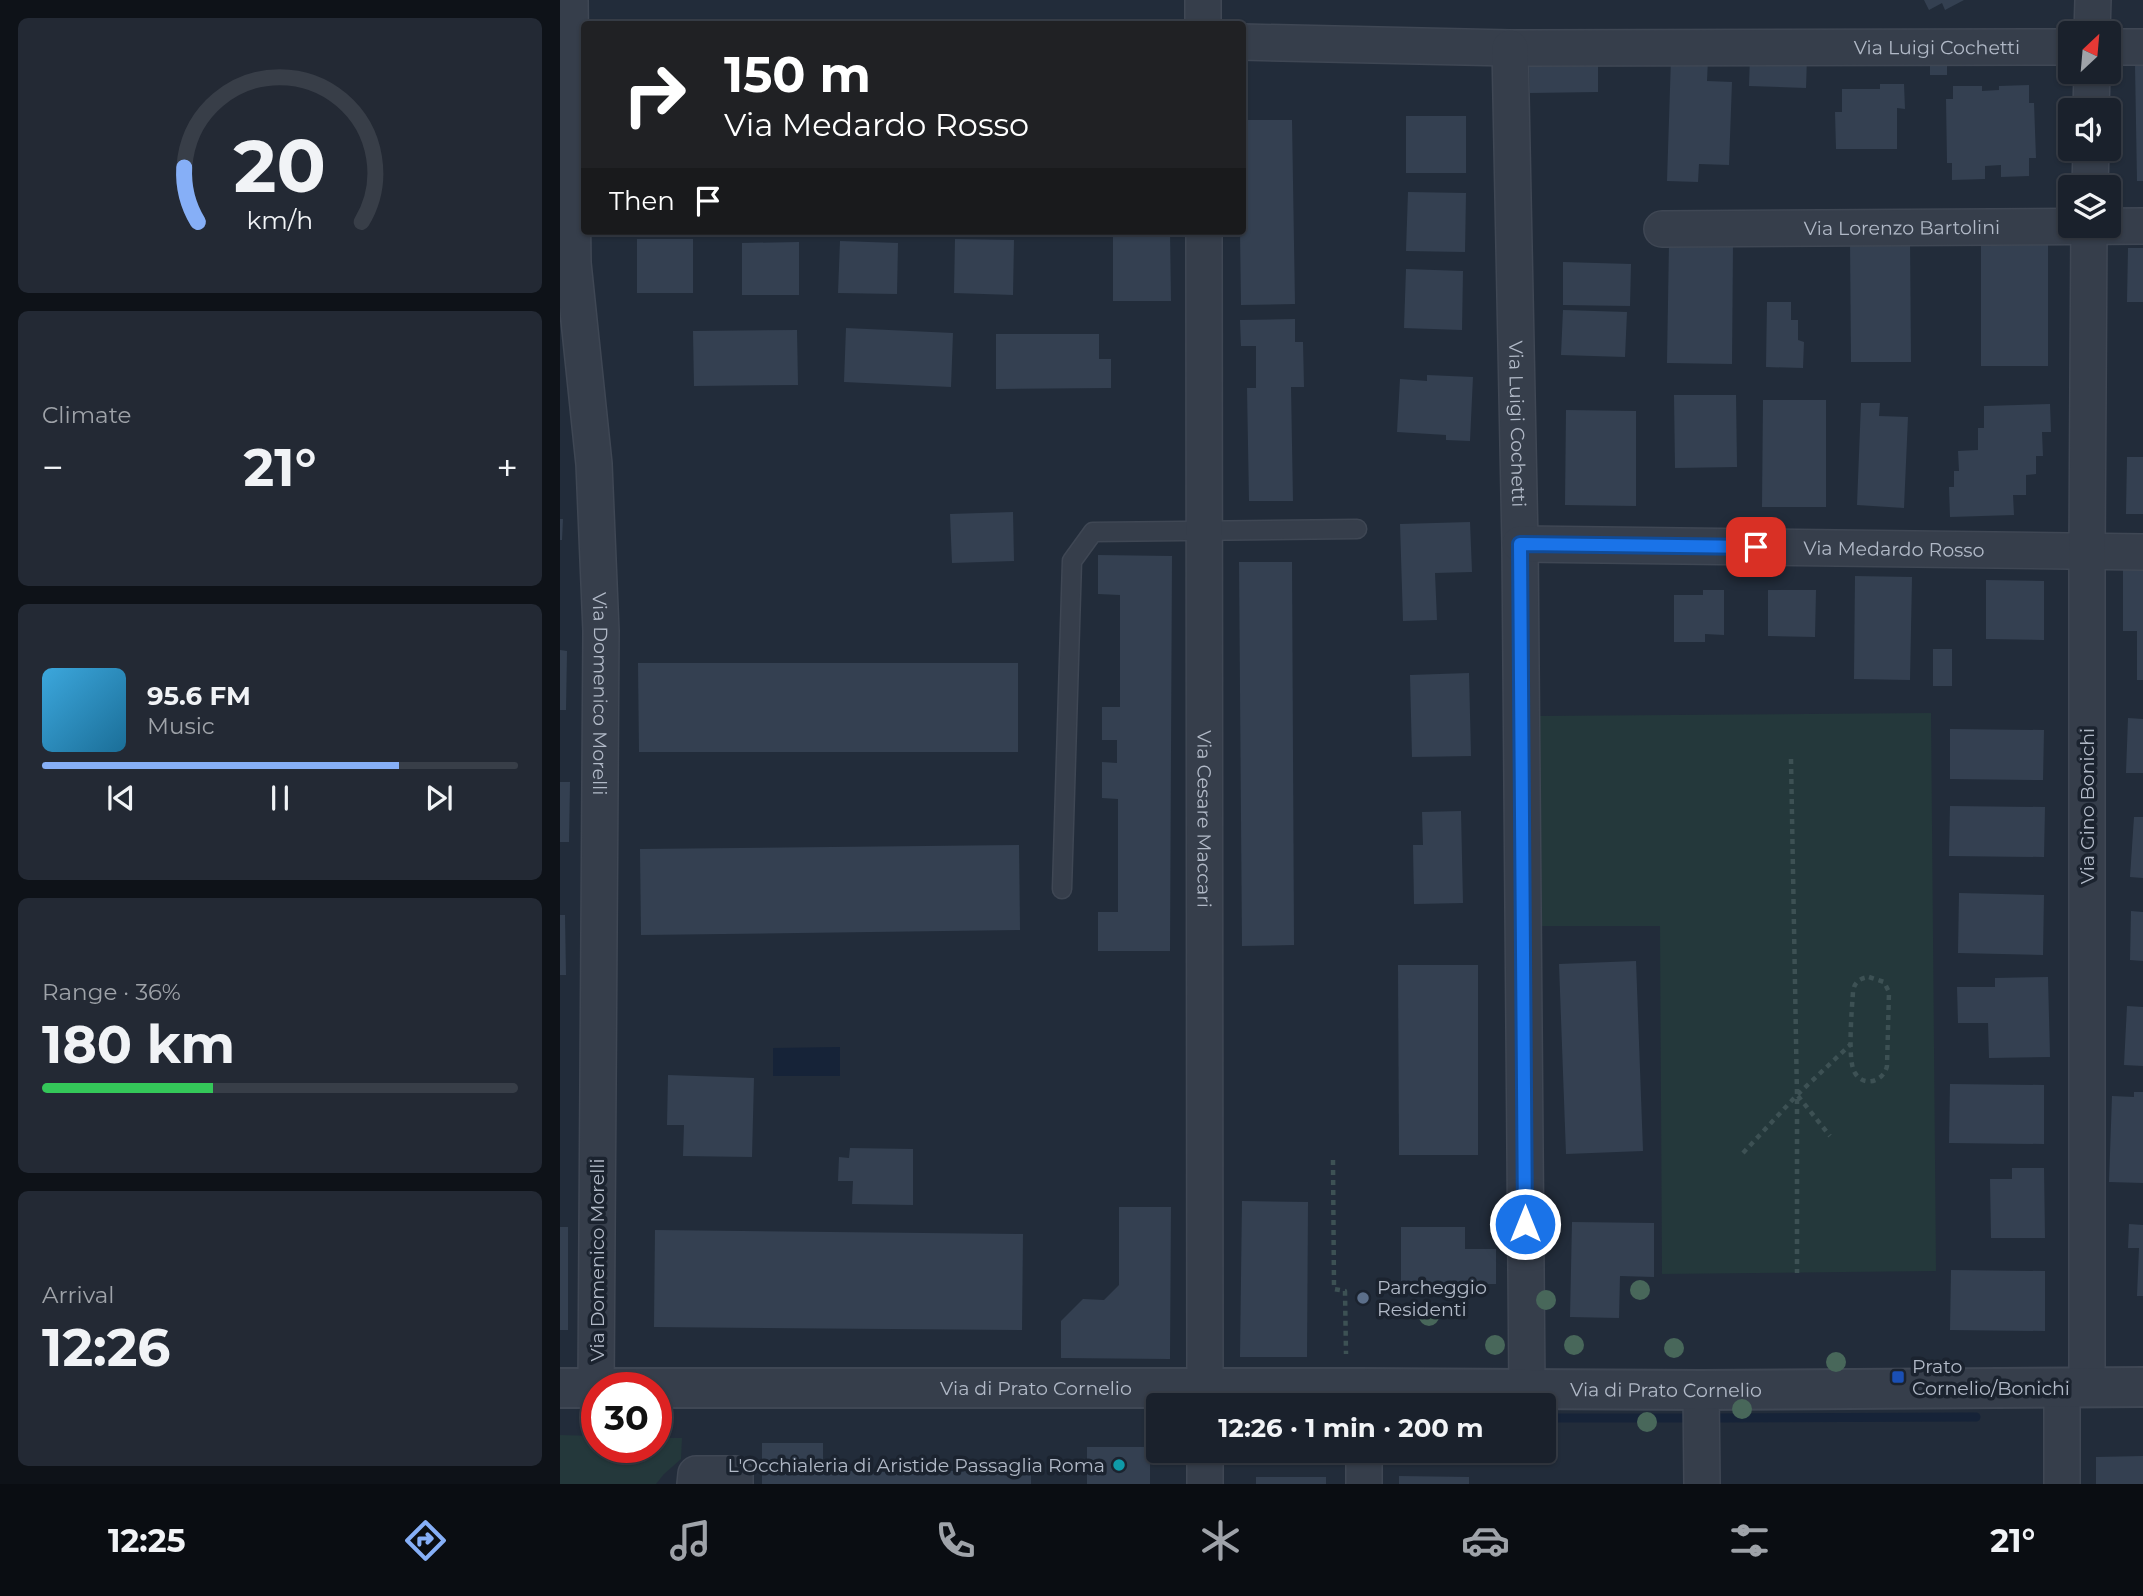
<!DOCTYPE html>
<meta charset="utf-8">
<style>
:root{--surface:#1a212c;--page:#232934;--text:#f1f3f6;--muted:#9fa3a9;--line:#383e48;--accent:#86aff7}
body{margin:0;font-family:Montserrat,sans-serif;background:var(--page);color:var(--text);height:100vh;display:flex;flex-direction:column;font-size:26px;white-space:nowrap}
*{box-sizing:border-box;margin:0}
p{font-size:23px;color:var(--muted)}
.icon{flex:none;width:38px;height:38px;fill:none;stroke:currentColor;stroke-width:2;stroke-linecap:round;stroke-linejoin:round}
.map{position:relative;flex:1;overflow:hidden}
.drawer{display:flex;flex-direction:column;gap:18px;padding:18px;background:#0e1218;width:560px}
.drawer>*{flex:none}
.hud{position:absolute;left:21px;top:21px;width:665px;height:214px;border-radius:7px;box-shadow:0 2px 5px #0004,0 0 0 2px var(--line);background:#202124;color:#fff;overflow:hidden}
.needle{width:46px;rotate:26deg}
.controls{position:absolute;left:1498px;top:21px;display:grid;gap:14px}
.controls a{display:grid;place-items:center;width:63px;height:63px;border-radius:7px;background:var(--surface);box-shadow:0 2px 5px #0004,0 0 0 2px var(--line);font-size:35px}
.speed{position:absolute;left:21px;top:1372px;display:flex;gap:14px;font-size:35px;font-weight:700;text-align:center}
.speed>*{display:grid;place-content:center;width:91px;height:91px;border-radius:50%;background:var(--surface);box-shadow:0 2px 5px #0004,0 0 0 2px var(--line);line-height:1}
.speed .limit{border:10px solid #d22;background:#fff;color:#111}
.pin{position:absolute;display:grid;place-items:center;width:60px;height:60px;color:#fff;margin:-30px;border-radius:14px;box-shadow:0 4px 10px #0006}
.me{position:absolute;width:77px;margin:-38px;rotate:0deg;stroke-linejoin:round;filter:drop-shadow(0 0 5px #0008)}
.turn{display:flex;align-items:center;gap:24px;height:147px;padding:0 28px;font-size:32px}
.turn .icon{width:91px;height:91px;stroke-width:2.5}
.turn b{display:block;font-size:49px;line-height:60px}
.then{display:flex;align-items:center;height:66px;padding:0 28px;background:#0003;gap:14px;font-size:26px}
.big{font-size:52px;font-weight:700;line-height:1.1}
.drawer .widget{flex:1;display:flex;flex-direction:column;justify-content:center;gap:10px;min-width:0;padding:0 24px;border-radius:10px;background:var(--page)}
.drawer .dial{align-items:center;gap:0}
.dial svg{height:182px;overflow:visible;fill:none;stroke:var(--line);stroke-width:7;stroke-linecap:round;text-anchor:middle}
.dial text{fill:var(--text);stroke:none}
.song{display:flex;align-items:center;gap:21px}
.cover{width:84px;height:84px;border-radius:10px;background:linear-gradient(135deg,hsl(200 70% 55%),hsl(200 70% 35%))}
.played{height:7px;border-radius:4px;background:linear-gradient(90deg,var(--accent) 75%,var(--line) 75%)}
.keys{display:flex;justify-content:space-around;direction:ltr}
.heat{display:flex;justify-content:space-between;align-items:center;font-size:38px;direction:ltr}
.charge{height:10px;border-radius:5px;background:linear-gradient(90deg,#34c759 36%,var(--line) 0)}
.trip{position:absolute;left:586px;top:1393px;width:410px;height:70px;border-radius:7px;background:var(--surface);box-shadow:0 2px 5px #0004,0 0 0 2px var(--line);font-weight:700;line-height:70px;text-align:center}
.dock{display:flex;height:112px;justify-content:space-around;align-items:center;background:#0a0d12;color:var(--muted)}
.dock .icon{width:49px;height:49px}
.dock .active{color:var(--accent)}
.dock b{font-size:32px;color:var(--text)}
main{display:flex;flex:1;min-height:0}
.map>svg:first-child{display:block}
.green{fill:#24383b}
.water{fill:#162338}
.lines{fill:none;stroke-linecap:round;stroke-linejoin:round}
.stream{stroke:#162338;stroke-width:9}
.building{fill:#344051}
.service-casing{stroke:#3f4754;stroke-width:21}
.minor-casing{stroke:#3f4754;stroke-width:38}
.tertiary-casing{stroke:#3f4754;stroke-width:42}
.path{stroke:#3d5154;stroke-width:4.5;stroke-dasharray:5 5;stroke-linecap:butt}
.service{stroke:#363e4b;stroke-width:18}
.minor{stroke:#363e4b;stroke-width:35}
.tertiary{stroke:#363e4b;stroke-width:38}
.tree{fill:#48675a}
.route-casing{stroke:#114b97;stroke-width:18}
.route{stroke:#1a73e8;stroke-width:12}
.service-dot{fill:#5c6f8a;stroke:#1b232f;stroke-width:2.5}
.transit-dot{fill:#1a4fb4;stroke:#1b232f;stroke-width:2.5}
.culture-dot{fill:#0f9aa8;stroke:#1b232f;stroke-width:2.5}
.labels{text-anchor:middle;stroke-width:7;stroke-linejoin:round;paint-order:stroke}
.street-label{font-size:19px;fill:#b1b9c7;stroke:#1b232f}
.poi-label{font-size:19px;fill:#b1b9c7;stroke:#1b232f;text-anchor:start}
</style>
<main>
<section class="drawer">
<div class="widget dial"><svg viewBox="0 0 100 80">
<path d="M14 69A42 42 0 1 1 86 69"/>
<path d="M14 69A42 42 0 0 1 8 45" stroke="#86aff7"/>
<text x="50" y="56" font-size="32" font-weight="700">20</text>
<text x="50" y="72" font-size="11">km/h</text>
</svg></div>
<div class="widget"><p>Climate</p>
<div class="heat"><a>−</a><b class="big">21°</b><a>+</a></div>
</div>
<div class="widget">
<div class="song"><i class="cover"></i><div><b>95.6 FM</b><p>Music</p></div></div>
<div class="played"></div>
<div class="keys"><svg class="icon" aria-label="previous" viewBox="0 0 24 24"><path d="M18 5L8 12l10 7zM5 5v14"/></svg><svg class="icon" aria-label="pause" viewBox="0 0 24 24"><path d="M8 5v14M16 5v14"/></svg><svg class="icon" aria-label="next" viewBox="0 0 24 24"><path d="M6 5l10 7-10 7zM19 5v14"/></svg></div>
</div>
<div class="widget"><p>Range · 36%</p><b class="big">180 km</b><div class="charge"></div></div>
<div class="widget"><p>Arrival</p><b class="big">12:26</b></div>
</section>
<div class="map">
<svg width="1583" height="1484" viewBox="0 0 1583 1484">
<rect width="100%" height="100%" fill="#222c3a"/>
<g class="green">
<polygon points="1371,713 1376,1271 1102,1274 1100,926 977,926 975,716"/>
<polygon points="0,1435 37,1436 37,1447 96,1447 96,1438 122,1438 121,1459 104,1474 96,1484 0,1484"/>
</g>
<polygon class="water" points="280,1047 280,1076 213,1076 213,1048"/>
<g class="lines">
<g class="stream">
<polyline points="984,1418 1136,1418"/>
<polyline points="1150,1418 1416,1417"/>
</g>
</g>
<g class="building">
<polygon points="1364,0 1404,0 1385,10 1382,3 1369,10"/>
<polygon points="1190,55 1247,57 1246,88 1189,86"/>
<polygon points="1038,56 1038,92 970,93 969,57"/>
<polygon points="1111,58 1148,59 1147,81 1172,82 1169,165 1139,164 1138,182 1107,181"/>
<rect x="1370" y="58" width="17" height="17"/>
<polygon points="1575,64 1583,64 1583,181 1577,181"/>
<polygon points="1320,84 1344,84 1345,109 1337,108 1337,149 1276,149 1275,112 1282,112 1282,89 1320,89"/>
<polygon points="1469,85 1469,103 1474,103 1476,158 1469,158 1469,176 1441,177 1441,165 1425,166 1425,179 1392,180 1392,163 1387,163 1386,99 1393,99 1393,86 1422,86 1422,91 1439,90 1439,86"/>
<rect x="846" y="116" width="60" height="57"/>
<polygon points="682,120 732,120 735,304 681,305 680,231 682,231"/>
<polygon points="848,192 906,193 905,252 846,251"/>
<polygon points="553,231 610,231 611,301 553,301"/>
<polygon points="1290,238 1350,238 1351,362 1291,362"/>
<rect x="77" y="239" width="56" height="54"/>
<polygon points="395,239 454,240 453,295 394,293"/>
<polygon points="1421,240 1488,241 1488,366 1421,366"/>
<polygon points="280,241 338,243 337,294 278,293"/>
<polygon points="239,242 239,295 182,295 182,243"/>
<polygon points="1109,243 1173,244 1172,364 1107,363"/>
<polygon points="1568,248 1583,248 1583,302 1567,302"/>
<polygon points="1003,262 1071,264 1070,306 1003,305"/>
<polygon points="846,269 903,271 902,330 844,328"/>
<polygon points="1207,302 1231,302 1231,320 1238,320 1238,340 1244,342 1243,368 1206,367"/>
<polygon points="1003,310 1067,312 1065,357 1001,355"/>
<polygon points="735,319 735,342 743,342 744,387 731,387 733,501 689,501 687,388 696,388 696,346 681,346 680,320"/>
<polygon points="286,328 393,333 391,387 284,382"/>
<polygon points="237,330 238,385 134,386 133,331"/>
<polygon points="436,334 539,334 539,359 551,359 551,388 436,389"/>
<polygon points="867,375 913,377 910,441 886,440 886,435 837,432 840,379 867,381"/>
<polygon points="1114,395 1176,395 1177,467 1115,468"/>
<polygon points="1203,400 1266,400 1266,507 1202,507"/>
<polygon points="1301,403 1320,403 1319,416 1348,417 1344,508 1297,505"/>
<polygon points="1490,404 1491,432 1482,432 1483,456 1476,456 1476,474 1466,475 1466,495 1453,495 1454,515 1390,517 1389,487 1394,487 1394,471 1399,471 1398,451 1418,450 1418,428 1424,428 1424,406"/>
<polygon points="1006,410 1076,411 1076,506 1005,505"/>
<polygon points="1567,457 1583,457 1583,514 1566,514"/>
<polygon points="453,512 454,561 392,563 390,514"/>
<polygon points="0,519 3,519 2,540 0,540"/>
<polygon points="910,522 912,572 875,573 877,620 843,621 840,524"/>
<polygon points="538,555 612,556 610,951 538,951 538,912 558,912 558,799 542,798 542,762 557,763 557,740 542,740 542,707 560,707 560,595 538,594"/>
<polygon points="679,562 732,562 734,945 682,946"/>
<polygon points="1563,564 1583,564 1583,680 1577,680 1577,631 1563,631"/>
<polygon points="1295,576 1352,577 1350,680 1294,679"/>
<polygon points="1426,580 1484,581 1484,640 1426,639"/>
<polygon points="1143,590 1164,590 1164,635 1145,634 1145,642 1114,642 1114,595 1143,595"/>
<polygon points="1208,590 1256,590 1255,637 1208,636"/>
<rect x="1373" y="649" width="19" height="37"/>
<polygon points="0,650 7,651 6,710 0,710"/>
<polygon points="78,663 458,663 458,752 79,752"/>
<polygon points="909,673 911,756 852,757 850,675"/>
<polygon points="1568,718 1583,719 1583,773 1566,773"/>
<polygon points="1390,729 1484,730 1483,780 1390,779"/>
<polygon points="0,782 10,782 9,842 0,842"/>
<polygon points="1390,806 1485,807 1484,857 1389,856"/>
<polygon points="901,811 903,903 854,904 853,845 863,845 862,812"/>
<polygon points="1574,817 1583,817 1583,878 1570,877"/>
<polygon points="459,845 460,930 81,935 80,849"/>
<polygon points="1399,893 1484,895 1483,955 1398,953"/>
<polygon points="1571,911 1583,912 1583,961 1570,960"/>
<polygon points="0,915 5,915 6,975 0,975"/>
<polygon points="1076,961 1083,1151 1006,1154 999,964"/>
<polygon points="838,965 918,965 918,1155 839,1155"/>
<polygon points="1488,977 1490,1057 1429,1058 1428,1023 1398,1023 1397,987 1435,987 1435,978"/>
<polygon points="1567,1006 1583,1007 1583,1066 1564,1065"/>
<polygon points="108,1075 194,1078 192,1157 123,1156 124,1125 107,1125"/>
<polygon points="1390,1084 1484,1085 1484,1144 1389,1143"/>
<polygon points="1574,1092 1583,1092 1583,1183 1549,1182 1552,1096 1574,1097"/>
<polygon points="290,1148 353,1149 353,1205 292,1204 293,1181 278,1181 279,1157 289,1158"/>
<polygon points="1452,1168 1484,1168 1485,1238 1431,1238 1430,1179 1452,1179"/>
<polygon points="682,1201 748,1202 747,1357 680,1357"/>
<polygon points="559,1207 611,1207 610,1359 501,1358 501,1321 523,1299 544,1300 559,1285"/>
<polygon points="1012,1222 1094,1223 1094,1277 1060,1276 1059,1318 1010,1317"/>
<polygon points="1569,1224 1583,1225 1583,1296 1577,1296 1579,1248 1568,1248"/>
<rect x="0" y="1227" width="8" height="103"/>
<polygon points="841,1227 905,1227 905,1249 936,1249 936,1284 841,1284"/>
<polygon points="95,1230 463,1234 462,1330 94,1327"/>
<polygon points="1391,1270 1485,1271 1485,1331 1390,1330"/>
<polygon points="202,1443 263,1443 263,1471 471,1471 471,1484 202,1484"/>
<rect x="527" y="1447" width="63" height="37"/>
<polygon points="1583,1456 1583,1484 1536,1484 1536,1457"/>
<polygon points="839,1476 909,1477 909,1484 839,1484"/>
<rect x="696" y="1477" width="70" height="7"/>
</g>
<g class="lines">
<defs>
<polyline id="service" points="502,889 512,561 533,532 797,529"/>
<g id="minor">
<path id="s1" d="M10,0L13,263L34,464L41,631L36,1387"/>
<polyline points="643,24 643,0"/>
<polyline points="1532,33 1533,0"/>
<path id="s2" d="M682,42L950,48L1510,47"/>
<polyline points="1549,47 1583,47"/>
<path id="s3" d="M950,48L960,544L967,1389"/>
<polyline points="1531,110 1532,72"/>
<polyline points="1530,187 1531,149"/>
<path id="s4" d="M1102,229L1583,226"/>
<path id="s5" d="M644,231L645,1405"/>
<path id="s6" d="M960,544L1583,552"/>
<polyline points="1527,1387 1527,551 1529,226"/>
<polyline points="1141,1390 1142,1484"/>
<polyline points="645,1451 645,1484"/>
<polyline points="804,1451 804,1484"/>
<polyline points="135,1484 136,1474 175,1474 175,1484"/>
<polyline points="1502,1484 1502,1387"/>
</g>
<g id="tertiary">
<path id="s7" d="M0,1388H804L1141,1390L1583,1387"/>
</g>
</defs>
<use href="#service" class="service-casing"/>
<use href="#minor" class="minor-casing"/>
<use href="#tertiary" class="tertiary-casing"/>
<g class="path">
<polyline points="1231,759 1237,1095 1237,1273"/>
<path d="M1309,977L1324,982L1329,992L1327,1066C1324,1081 1304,1088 1295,1073C1287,1062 1292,1008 1293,992C1294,982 1300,978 1309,977Z"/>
<polyline points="1238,1096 1270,1136"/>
<polyline points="1183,1153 1237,1095 1291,1044"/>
<polyline points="773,1160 774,1289 785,1291 786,1354"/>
</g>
<use href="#service" class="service"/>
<use href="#minor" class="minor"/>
<use href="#tertiary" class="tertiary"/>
</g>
<g class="tree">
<circle cx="1080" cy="1290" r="10"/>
<circle cx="986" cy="1300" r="10"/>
<circle cx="869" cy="1316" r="10"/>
<circle cx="935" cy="1345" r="10"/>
<circle cx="1014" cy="1345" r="10"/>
<circle cx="1114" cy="1348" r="10"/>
<circle cx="1276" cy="1362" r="10"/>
<circle cx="1182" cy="1409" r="10"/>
<circle cx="1087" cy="1422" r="10"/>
</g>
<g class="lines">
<defs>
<polyline id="route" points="965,1224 960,544 1196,547"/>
</defs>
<use href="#route" class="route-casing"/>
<use href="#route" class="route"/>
</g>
<circle class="service-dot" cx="803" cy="1298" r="7"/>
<rect class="transit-dot" x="1331" y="1370" width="14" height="14" rx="3.5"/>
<circle class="culture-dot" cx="559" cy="1465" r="7"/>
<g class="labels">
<g class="street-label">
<text dy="7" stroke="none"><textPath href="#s2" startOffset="695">Via Luigi Cochetti</textPath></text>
<text dy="7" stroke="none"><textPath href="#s4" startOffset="240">Via Lorenzo Bartolini</textPath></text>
<text dy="7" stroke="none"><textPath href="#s3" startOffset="376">Via Luigi Cochetti</textPath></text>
<text dy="7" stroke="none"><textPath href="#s6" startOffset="374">Via Medardo Rosso</textPath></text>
<text dy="7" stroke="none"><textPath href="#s1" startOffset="695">Via Domenico Morelli</textPath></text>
<text transform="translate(1527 806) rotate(-90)" y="7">Via Gino Bonichi</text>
<text dy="7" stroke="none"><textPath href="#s5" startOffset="588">Via Cesare Maccari</textPath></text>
<text transform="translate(37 1260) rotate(-90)" y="7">Via Domenico Morelli</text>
<text dy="7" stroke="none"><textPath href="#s7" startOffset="476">Via di Prato Cornelio</textPath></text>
<text dy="7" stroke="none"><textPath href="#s7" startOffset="1106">Via di Prato Cornelio</textPath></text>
</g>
<g class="poi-label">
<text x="817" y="1294">Parcheggio<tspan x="817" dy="22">Residenti</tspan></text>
<text x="1352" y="1373">Prato<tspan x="1352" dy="22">Cornelio/Bonichi</tspan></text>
<text x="545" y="1472" text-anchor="end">L'Occhialeria di Aristide Passaglia Roma</text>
</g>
</g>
</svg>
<div class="controls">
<a><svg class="needle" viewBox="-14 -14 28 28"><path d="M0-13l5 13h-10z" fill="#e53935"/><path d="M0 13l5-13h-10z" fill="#9fa3a9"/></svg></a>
<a><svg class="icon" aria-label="sound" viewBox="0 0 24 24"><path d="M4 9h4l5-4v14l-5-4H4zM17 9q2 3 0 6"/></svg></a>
<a><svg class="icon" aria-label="layers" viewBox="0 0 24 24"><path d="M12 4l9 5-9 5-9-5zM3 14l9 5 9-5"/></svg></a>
</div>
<div class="speed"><div class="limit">30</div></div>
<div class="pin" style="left:1196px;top:547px;background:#d93025"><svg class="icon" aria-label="arrive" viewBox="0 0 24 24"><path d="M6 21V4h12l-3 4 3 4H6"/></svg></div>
<svg class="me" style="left:965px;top:1224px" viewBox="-20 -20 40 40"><circle r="17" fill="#1a73e8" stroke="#fff" stroke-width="3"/><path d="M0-11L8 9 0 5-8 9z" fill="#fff"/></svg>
<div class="trip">12:26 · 1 min · 200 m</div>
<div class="hud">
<div class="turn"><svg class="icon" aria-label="right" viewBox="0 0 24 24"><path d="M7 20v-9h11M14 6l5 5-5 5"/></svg><div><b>150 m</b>Via Medardo Rosso</div></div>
<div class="then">Then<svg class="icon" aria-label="arrive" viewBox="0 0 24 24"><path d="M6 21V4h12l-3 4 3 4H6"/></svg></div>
</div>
</div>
</main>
<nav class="dock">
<b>12:25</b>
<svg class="icon active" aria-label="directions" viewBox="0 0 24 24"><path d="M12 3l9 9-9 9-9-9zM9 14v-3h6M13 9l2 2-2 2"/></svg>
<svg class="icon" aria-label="music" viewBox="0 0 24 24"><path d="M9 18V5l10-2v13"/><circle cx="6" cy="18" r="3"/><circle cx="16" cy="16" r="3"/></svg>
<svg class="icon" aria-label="phone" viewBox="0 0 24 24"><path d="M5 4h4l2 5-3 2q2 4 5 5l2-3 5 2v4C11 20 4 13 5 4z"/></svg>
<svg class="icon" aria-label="climate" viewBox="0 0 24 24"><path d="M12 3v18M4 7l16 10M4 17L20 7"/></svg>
<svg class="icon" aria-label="car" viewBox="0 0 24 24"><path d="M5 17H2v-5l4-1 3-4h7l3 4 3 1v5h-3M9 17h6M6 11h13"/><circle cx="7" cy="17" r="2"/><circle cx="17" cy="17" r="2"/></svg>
<svg class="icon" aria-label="filters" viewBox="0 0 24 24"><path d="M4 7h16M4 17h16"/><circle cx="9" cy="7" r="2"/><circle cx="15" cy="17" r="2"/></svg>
<b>21°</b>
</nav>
